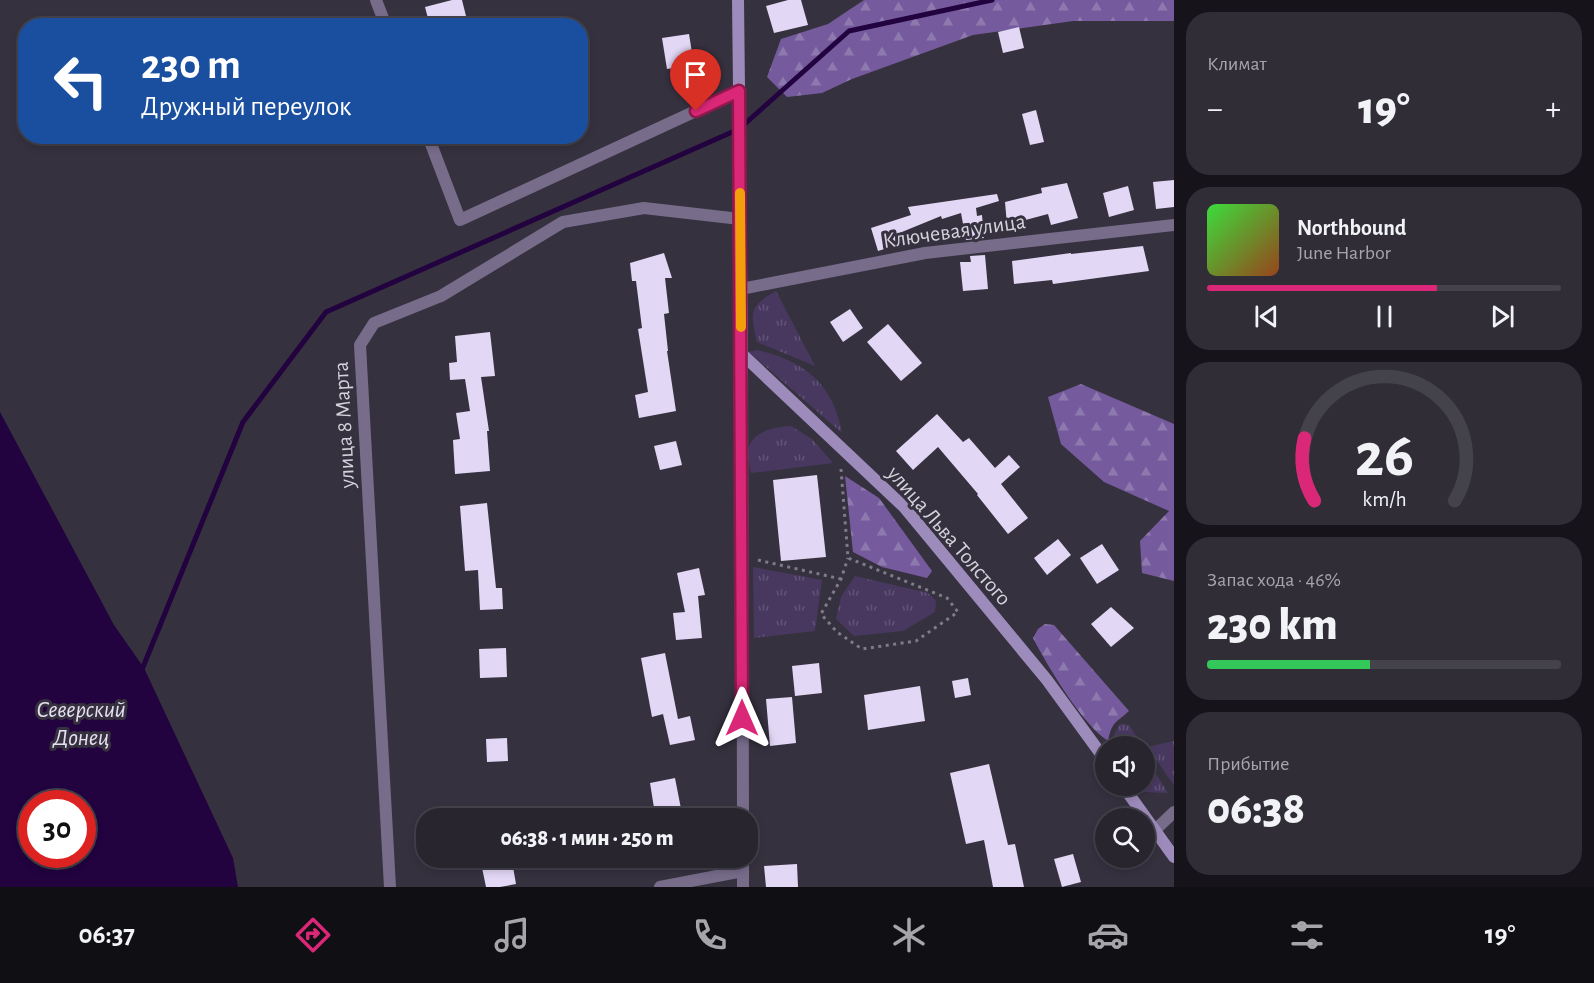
<!DOCTYPE html>
<html lang="ru">
<meta charset="utf-8">
<style>
:root{--surface:#28252f;--page:#302d37;--text:#f1f3f6;--muted:#a5a5aa;--line:#44424b;--accent:#db2777}
body{margin:0;font-family:"Alegreya Sans",sans-serif;background:var(--page);color:var(--text);height:100vh;display:flex;flex-direction:column;font-size:22px;white-space:nowrap}
*{box-sizing:border-box;margin:0}
p{font-size:20px;color:var(--muted)}
.icon{flex:none;width:33px;height:33px;fill:none;stroke:currentColor;stroke-width:2;stroke-linecap:round;stroke-linejoin:round}
.map{position:relative;flex:1;overflow:hidden}
.details{display:flex;flex-direction:column;gap:12px;padding:12px;background:#16141a;width:420px}
.details>*{flex:none}
.guide{position:absolute;left:18px;top:18px;width:570px;height:126px;border-radius:24px;box-shadow:0 3px 9px #0003,0 0 0 2px var(--line);background:#1a4fa0;color:#fff;overflow:hidden}
.controls{position:absolute;left:1095px;top:736px;display:grid;gap:12px}
.controls a{display:grid;place-items:center;width:60px;height:60px;border-radius:50%;background:var(--surface);box-shadow:0 3px 9px #0003,0 0 0 2px var(--line);font-size:30px}
.speed{position:absolute;left:18px;top:790px;display:flex;gap:12px;font-size:30px;font-weight:700;text-align:center}
.speed>*{display:grid;place-content:center;width:78px;height:78px;border-radius:50%;background:var(--surface);box-shadow:0 3px 9px #0003,0 0 0 2px var(--line);line-height:1}
.speed .limit{border:9px solid #d22;background:#fff;color:#111}
.pin{position:absolute;display:grid;place-items:center;width:51px;height:51px;color:#fff;margin:-62px -26px;border-radius:50% 50% 50% 0;rotate:-45deg;box-shadow:0 0 6px #0007}
.pin .icon{rotate:45deg}
.me{position:absolute;width:66px;margin:-33px;rotate:0deg;stroke-linejoin:round;filter:drop-shadow(0 0 4px #0008)}
.turn{display:flex;align-items:center;gap:21px;height:126px;padding:0 24px;font-size:27px}
.turn .icon{width:78px;height:78px;stroke-width:2.5}
.turn b{display:block;font-size:42px;line-height:51px}
.big{font-size:45px;font-weight:800;line-height:1.1}
.details .card{flex:1;display:flex;flex-direction:column;justify-content:center;gap:9px;min-width:0;padding:0 21px;border-radius:24px;background:var(--page)}
.details .dial{align-items:center;gap:0}
.dial svg{height:156px;overflow:visible;fill:none;stroke:var(--line);stroke-width:7;stroke-linecap:round;text-anchor:middle}
.dial text{fill:var(--text);stroke:none}
.song{display:flex;align-items:center;gap:18px}
.cover{width:72px;height:72px;border-radius:9px;background:linear-gradient(135deg,hsl(120 70% 55%),hsl(20 70% 35%))}
.played{height:6px;border-radius:3px;background:linear-gradient(90deg,var(--accent) 65%,var(--line) 65%)}
.keys{display:flex;justify-content:space-around;direction:ltr}
.heat{display:flex;justify-content:space-between;align-items:center;font-size:33px;direction:ltr}
.charge{height:9px;border-radius:4px;background:linear-gradient(90deg,#34c759 46%,var(--line) 0)}
.trip{position:absolute;left:416px;top:808px;width:342px;height:60px;border-radius:24px;background:var(--surface);box-shadow:0 3px 9px #0003,0 0 0 2px var(--line);font-weight:800;line-height:60px;text-align:center}
.menu{display:flex;height:96px;justify-content:space-around;align-items:center;background:#100f13;color:var(--muted)}
.menu .icon{width:42px;height:42px}
.menu .selected{color:var(--accent)}
.menu b{font-size:27px;color:var(--text)}
main{display:flex;flex:1;min-height:0}
.map>svg:first-child{display:block}
.grass{fill:url(#grass-tufts)}
.forest{fill:url(#forest-firs)}
.water{fill:#22023f;fill-rule:evenodd}
.lines{fill:none;stroke-linecap:round;stroke-linejoin:round}
.stream{stroke:#22023f;stroke-width:5}
.building{fill:#e2d7f5}
.path{stroke:#7f7b87;stroke-width:3;stroke-dasharray:3 4.5;stroke-linecap:butt}
.street{stroke:#776c8a;stroke-width:12}
.secondary{stroke:#9d8bbb;stroke-width:12}
.route-casing{stroke:#8e194d;stroke-width:15}
.route{stroke:#db2777;stroke-width:10}
.slow{stroke:#f59e0b;stroke-width:10}
.labels{text-anchor:middle;stroke-width:6;stroke-linejoin:round;paint-order:stroke}
.street-label{font-size:22px;fill:#d5d2dc;stroke:#36313f}
.water-label{font-size:24px;font-style:italic;fill:#e6dff3;stroke:#36313f}
</style>
<main>
<div class="map">
<svg width="1174" height="887" viewBox="0 0 1174 887">
<defs>
<pattern id="grass-tufts" width="24" height="20" patternUnits="userSpaceOnUse" patternTransform="scale(1.5)"><rect width="24" height="20" fill="#483860"/><path d="M3 7l-1-3M5 7V3M7 7l1-3M15 17l-1-3M17 17v-4M19 17l1-3" fill="none" stroke="#625476"/></pattern>
<pattern id="forest-firs" width="22" height="20" patternUnits="userSpaceOnUse" patternTransform="scale(1.5)"><rect width="22" height="20" fill="#755b9d"/><path d="M5 1l3.5 6h-7zM16 11l3.5 6h-7z" fill="#8e79ae"/></pattern>
</defs>
<rect width="100%" height="100%" fill="#36313f"/>
<g class="grass">
<path d="M776,291L815,366L757,342C750,312 749,306 776,291Z"/>
<path d="M757,350C805,361 833,384 842,433L749,352Z"/>
<path d="M791,426L812,439L833,463L751,473C750,467 748,460 748,454C748,432 774,427 791,426Z"/>
<polygon points="753,567 822,580 815,631 754,638"/>
<polygon points="855,576 928,593 936,601 935,612 903,631 854,636 836,619 841,597"/>
<polygon points="1120,724 1129,725 1136,736 1139,747 1112,747 1114,735"/>
<polygon points="1174,741 1174,785 1147,747"/>
<polygon points="1145,756 1168,793 1144,792 1139,786 1144,786"/>
</g>
<g class="forest">
<polygon points="864,0 1174,0 1174,21 1073,21 973,35 852,79 822,93 787,97 767,77 781,39 828,24"/>
<polygon points="1081,384 1174,424 1174,581 1142,573 1140,541 1169,511 1104,482 1061,444 1048,397"/>
<polygon points="845,476 879,498 932,571 927,578 882,567 853,552"/>
<path d="M1045,624L1054,625L1129,711C1116,723 1112,721 1108,741C1082,724 1048,667 1033,638L1038,629Z"/>
</g>
<path class="water" d="M0,412L114,625L144,668L233,858L238,887H0ZM32,804H82V855H32Z"/>
<g class="lines">
<polyline class="stream" points="141,672 243,422 326,312 739,129 849,31 992,0"/>
</g>
<g class="building">
<polygon points="452,0 462,0 467,20 443,26 430,26 425,7"/>
<polygon points="788,0 801,0 808,25 774,33 766,6"/>
<polygon points="1019,27 1024,48 1003,53 998,32"/>
<polygon points="689,34 694,65 667,69 662,38"/>
<polygon points="1036,110 1044,142 1030,145 1022,114"/>
<polygon points="1174,180 1174,207 1156,209 1153,182"/>
<polygon points="1067,183 1078,218 1051,225 1048,214 1007,225 1005,202 1042,193 1041,188"/>
<polygon points="1128,186 1134,210 1109,217 1103,193"/>
<polygon points="997,194 999,201 976,208 977,216 982,215 984,238 966,240 961,213 942,219 941,216 897,234 900,244 878,251 871,228 911,215 908,207"/>
<polygon points="1143,246 1149,271 1053,284 1052,280 1014,284 1012,261 1071,253 1071,254"/>
<polygon points="664,253 672,278 665,278 669,313 664,314 668,351 667,351 676,411 639,418 635,395 648,392 638,329 642,328 636,281 632,281 630,263"/>
<polygon points="985,255 988,289 963,291 960,262 971,262 970,256"/>
<polygon points="850,309 863,328 843,342 830,322"/>
<polygon points="888,324 922,363 901,381 867,342"/>
<polygon points="490,332 495,376 481,377 489,431 487,431 490,471 455,474 453,440 460,439 456,413 470,411 465,379 450,380 449,363 457,362 455,336"/>
<polygon points="937,414 963,442 969,438 995,468 1009,455 1020,467 1001,484 1028,518 1008,534 977,495 978,494 938,447 913,470 896,451"/>
<polygon points="676,441 682,465 660,470 654,446"/>
<polygon points="817,475 826,557 781,561 773,480"/>
<polygon points="487,503 496,588 502,588 503,609 480,610 478,570 465,571 460,506"/>
<polygon points="1058,539 1071,555 1047,575 1034,558"/>
<polygon points="1102,544 1119,570 1097,584 1080,558"/>
<polygon points="699,568 705,595 698,596 702,638 676,640 673,613 685,612 677,573"/>
<polygon points="1111,607 1134,628 1111,647 1091,624"/>
<polygon points="506,648 507,677 480,678 479,649"/>
<polygon points="665,653 678,719 690,716 695,740 670,745 663,714 652,717 641,658"/>
<polygon points="819,663 822,693 795,696 792,666"/>
<polygon points="968,678 971,695 955,698 952,681"/>
<polygon points="920,686 925,721 868,730 864,695"/>
<polygon points="792,697 796,743 770,746 766,699"/>
<polygon points="507,738 508,761 487,762 486,739"/>
<polygon points="989,764 1008,845 1015,844 1024,887 993,887 984,840 966,844 950,773"/>
<polygon points="675,778 683,819 665,819 663,807 654,808 650,783"/>
<polygon points="1073,854 1081,882 1062,887 1054,859"/>
<polygon points="480,858 505,858 506,863 512,861 516,884 500,887 486,887"/>
<polygon points="797,864 798,887 766,887 764,866"/>
</g>
<g class="lines">
<g class="path">
<polyline points="841,469 848,558 947,598 958,612 916,641 862,649 837,632 821,614 841,579 848,558"/>
<polyline points="758,560 841,579"/>
</g>
<g class="street">
<polyline points="376,0 386,26"/>
<polyline points="428,136 460,220 739,91"/>
<polyline points="741,289 925,253 1174,225"/>
<polyline points="742,354 743,819"/>
<polyline points="1155,830 1174,812"/>
<polyline points="743,858 743,887"/>
<polyline points="390,887 360,345 374,323 441,296 563,222 644,208 740,219"/>
<polyline points="660,887 743,871"/>
</g>
<g class="secondary">
<polyline points="738,0 742,354 904,507 1047,680 1106,761"/>
<polyline points="1123,786 1174,857"/>
</g>
</g>
<g class="lines">
<defs>
<polyline id="route" points="696,111 739,91 742,718"/>
</defs>
<use href="#route" class="route-casing"/>
<use href="#route" class="route"/>
<polyline class="slow" points="740,193 741,327"/>
</g>
<g class="labels">
<g class="street-label">
<text transform="translate(954 230) rotate(-8)" y="8">Ключевая улица</text>
<text transform="translate(343 425) rotate(-93)" y="8">улица 8 Марта</text>
<text transform="translate(950 535) rotate(49)" y="8">улица Льва Толстого</text>
</g>
<g class="water-label">
<text x="81" y="717">Северский<tspan x="81" dy="28">Донец</tspan></text>
</g>
</g>
</svg>
<div class="controls">
<a><svg class="icon" aria-label="sound" viewBox="0 0 24 24"><path d="M4 9h4l5-4v14l-5-4H4zM17 9q2 3 0 6"/></svg></a>
<a><svg class="icon" aria-label="search" viewBox="0 0 24 24"><circle cx="10" cy="10" r="6"/><path d="M15 15l6 6"/></svg></a>
</div>
<div class="speed"><div class="limit">30</div></div>
<div class="pin" style="left:696px;top:111px;background:#d93025"><svg class="icon" aria-label="arrive" viewBox="0 0 24 24"><path d="M6 21V4h12l-3 4 3 4H6"/></svg></div>
<svg class="me" style="left:742px;top:718px" viewBox="-20 -20 40 40"><path d="M0-17L14 15 0 8-14 15z" fill="#db2777" stroke="#fff" stroke-width="4"/></svg>
<div class="trip">06:38 · 1 мин · 250 m</div>
<div class="guide">
<div class="turn"><svg class="icon" aria-label="left" viewBox="0 0 24 24"><path d="M17 20v-9H6M10 6l-5 5 5 5"/></svg><div><b>230 m</b>Дружный переулок</div></div>
</div>
</div>
<section class="details">
<div class="card"><p>Климат</p>
<div class="heat"><a>−</a><b class="big">19°</b><a>+</a></div>
</div>
<div class="card">
<div class="song"><i class="cover"></i><div><b>Northbound</b><p>June Harbor</p></div></div>
<div class="played"></div>
<div class="keys"><svg class="icon" aria-label="previous" viewBox="0 0 24 24"><path d="M18 5L8 12l10 7zM5 5v14"/></svg><svg class="icon" aria-label="pause" viewBox="0 0 24 24"><path d="M8 5v14M16 5v14"/></svg><svg class="icon" aria-label="next" viewBox="0 0 24 24"><path d="M6 5l10 7-10 7zM19 5v14"/></svg></div>
</div>
<div class="card dial"><svg viewBox="0 0 100 80">
<path d="M14 69A42 42 0 1 1 86 69"/>
<path d="M14 69A42 42 0 0 1 9 37" stroke="#db2777"/>
<text x="50" y="56" font-size="32" font-weight="700">26</text>
<text x="50" y="72" font-size="11">km/h</text>
</svg></div>
<div class="card"><p>Запас хода · 46%</p><b class="big">230 km</b><div class="charge"></div></div>
<div class="card"><p>Прибытие</p><b class="big">06:38</b></div>
</section>
</main>
<nav class="menu">
<b>06:37</b>
<svg class="icon selected" aria-label="directions" viewBox="0 0 24 24"><path d="M12 3l9 9-9 9-9-9zM9 14v-3h6M13 9l2 2-2 2"/></svg>
<svg class="icon" aria-label="music" viewBox="0 0 24 24"><path d="M9 18V5l10-2v13"/><circle cx="6" cy="18" r="3"/><circle cx="16" cy="16" r="3"/></svg>
<svg class="icon" aria-label="phone" viewBox="0 0 24 24"><path d="M5 4h4l2 5-3 2q2 4 5 5l2-3 5 2v4C11 20 4 13 5 4z"/></svg>
<svg class="icon" aria-label="climate" viewBox="0 0 24 24"><path d="M12 3v18M4 7l16 10M4 17L20 7"/></svg>
<svg class="icon" aria-label="car" viewBox="0 0 24 24"><path d="M5 17H2v-5l4-1 3-4h7l3 4 3 1v5h-3M9 17h6M6 11h13"/><circle cx="7" cy="17" r="2"/><circle cx="17" cy="17" r="2"/></svg>
<svg class="icon" aria-label="filters" viewBox="0 0 24 24"><path d="M4 7h16M4 17h16"/><circle cx="9" cy="7" r="2"/><circle cx="15" cy="17" r="2"/></svg>
<b>19°</b>
</nav>
